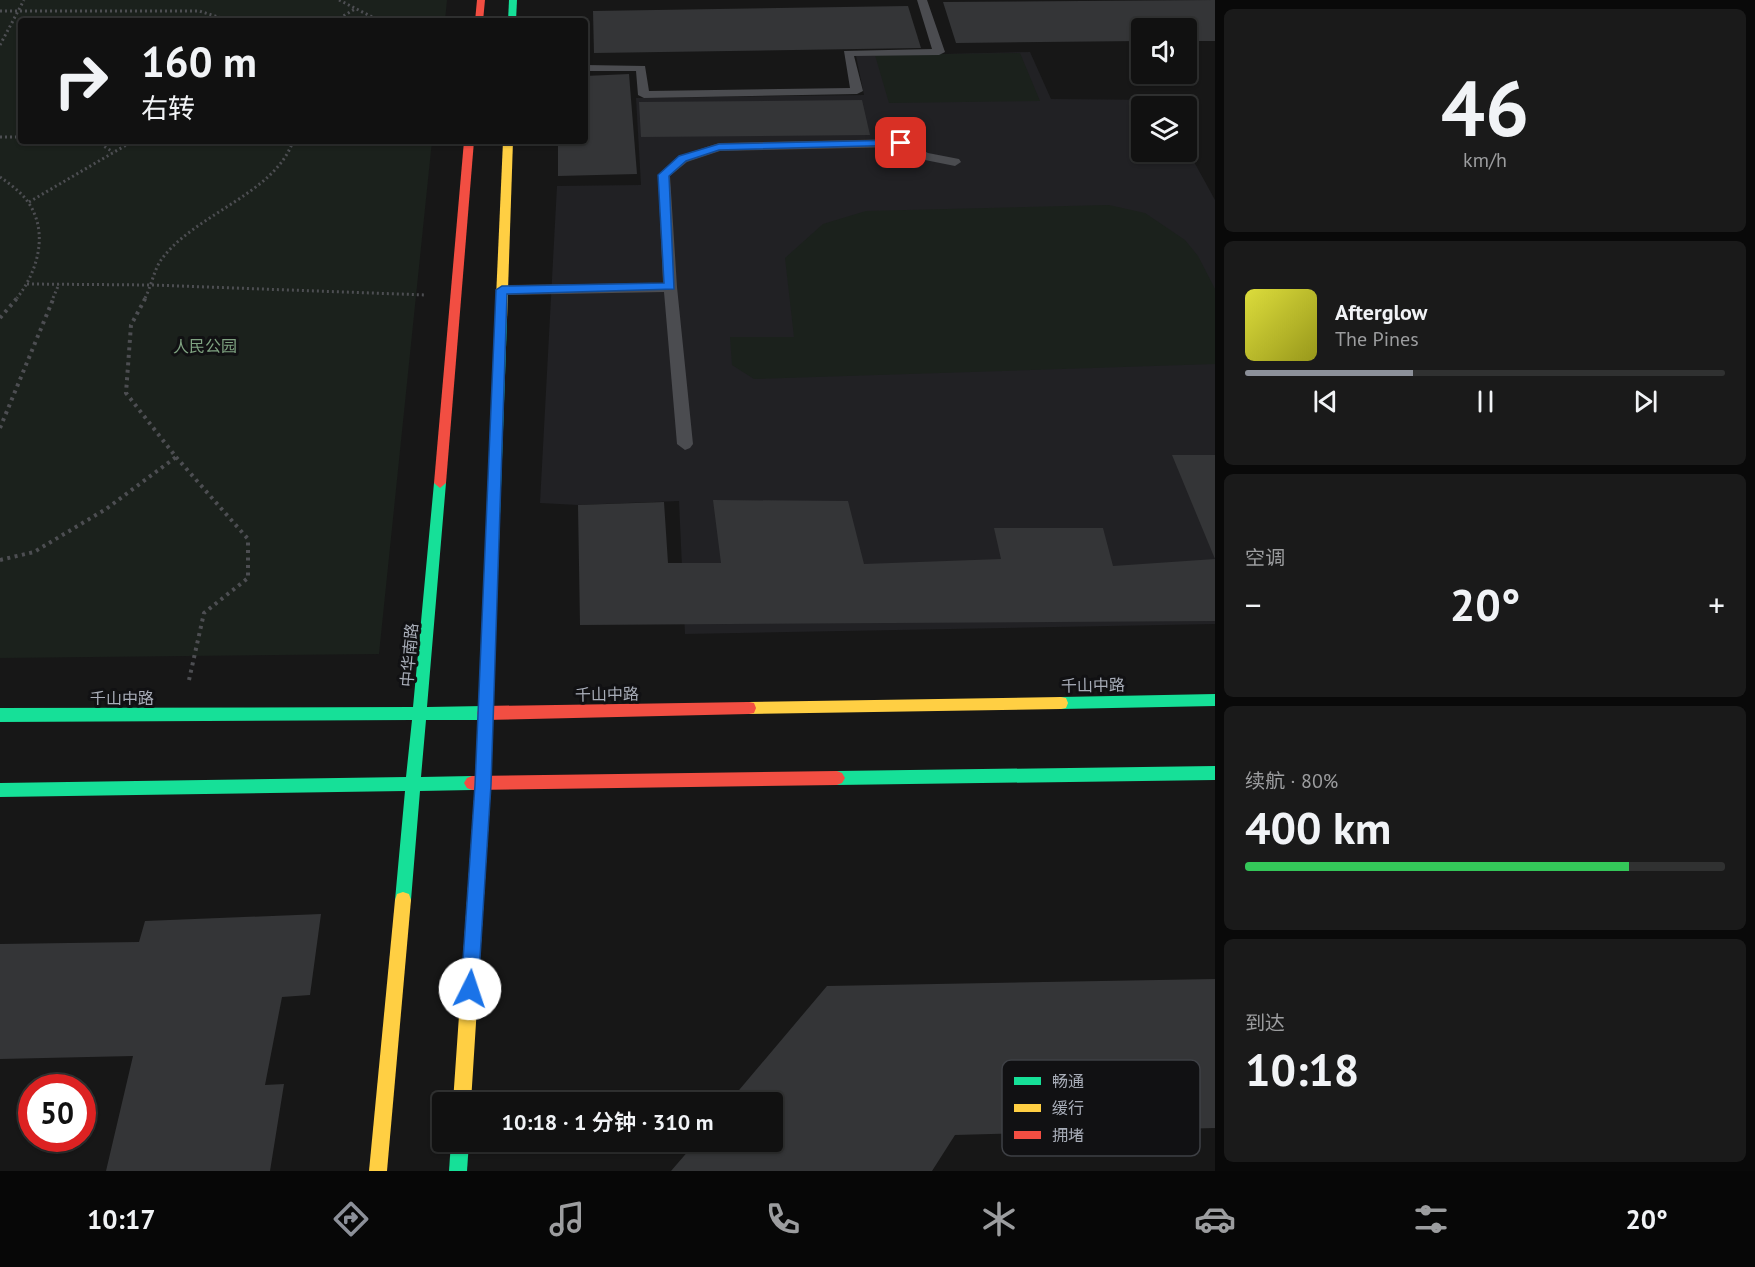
<!DOCTYPE html>
<html lang="zh">
<meta charset="utf-8">
<style>
:root{--surface:#111;--page:#1a1a1a;--text:#f1f3f6;--muted:#9c9d9f;--line:#303131;--accent:#8c9099}
body{margin:0;font-family:"PT Sans","Noto Sans SC",sans-serif;background:var(--page);color:var(--text);height:100vh;display:flex;flex-direction:column;font-size:22px;white-space:nowrap}
*{box-sizing:border-box;margin:0}
p{font-size:20px;color:var(--muted)}
.icon{flex:none;width:33px;height:33px;fill:none;stroke:currentColor;stroke-width:2;stroke-linecap:round;stroke-linejoin:round}
.map{position:relative;flex:1;overflow:hidden}
.side{display:flex;flex-direction:column;gap:9px;padding:9px;background:#090909;width:540px}
.side>*{flex:none}
.hud{position:absolute;left:18px;top:18px;width:570px;height:126px;border-radius:6px;box-shadow:0 2px 4px #0004,0 0 0 2px var(--line);background:#111;color:var(--text);overflow:hidden}
.controls{position:absolute;left:1131px;top:18px;display:grid;gap:12px}
.controls a{display:grid;place-items:center;width:66px;height:66px;border-radius:6px;background:var(--surface);box-shadow:0 2px 4px #0004,0 0 0 2px var(--line);font-size:30px}
.speed{position:absolute;left:18px;top:1074px;display:flex;gap:12px;font-size:30px;font-weight:700;text-align:center}
.speed>*{display:grid;place-content:center;width:78px;height:78px;border-radius:50%;background:var(--surface);box-shadow:0 2px 4px #0004,0 0 0 2px var(--line);line-height:1}
.speed .limit{border:9px solid #d22;background:#fff;color:#111}
.pin{position:absolute;display:grid;place-items:center;width:51px;height:51px;color:#fff;margin:-26px;border-radius:12px;box-shadow:0 3px 9px #0006}
.me{position:absolute;width:66px;margin:-33px;rotate:4deg;stroke-linejoin:round;filter:drop-shadow(0 0 4px #0008)}
.turn{display:flex;align-items:center;gap:21px;height:126px;padding:0 24px;font-size:27px}
.turn .icon{width:78px;height:78px;stroke-width:2.5}
.turn b{display:block;font-size:42px;line-height:51px}
.big{font-size:45px;font-weight:600;line-height:1.1}
.side .tile{flex:1;display:flex;flex-direction:column;justify-content:center;gap:9px;min-width:0;padding:0 21px;border-radius:9px;background:var(--page)}
.side .dial{align-items:center;gap:0}
.dial b{font-size:78px;line-height:1}
.song{display:flex;align-items:center;gap:18px}
.cover{width:72px;height:72px;border-radius:9px;background:linear-gradient(135deg,hsl(60 70% 55%),hsl(60 70% 35%))}
.played{height:6px;border-radius:3px;background:linear-gradient(90deg,var(--accent) 35%,var(--line) 35%)}
.keys{display:flex;justify-content:space-around;direction:ltr}
.heat{display:flex;justify-content:space-between;align-items:center;font-size:33px;direction:ltr}
.charge{height:9px;border-radius:4px;background:linear-gradient(90deg,#34c759 80%,var(--line) 0)}
.trip{position:absolute;left:432px;top:1092px;width:351px;height:60px;border-radius:6px;background:var(--surface);box-shadow:0 2px 4px #0004,0 0 0 2px var(--line);font-weight:600;line-height:60px;text-align:center}
.menu{display:flex;height:96px;justify-content:space-around;align-items:center;background:#070707;color:var(--muted)}
.menu .icon{width:42px;height:42px}
.menu .active{color:var(--accent)}
.menu b{font-size:27px;color:var(--text)}
main{display:flex;flex:1;min-height:0}
.map>svg:first-child{display:block}
.built{fill:#212124}
.green{fill:#1b211c}
.building{fill:#343537}
.lines{fill:none;stroke-linecap:round;stroke-linejoin:round}
.path-far1{stroke:#4d4e52;stroke-width:3;stroke-dasharray:2 3;stroke-linecap:butt}
.path{stroke:#4d4e52;stroke-width:4;stroke-dasharray:3 4.5;stroke-linecap:butt}
.lane{fill:#4b4c50;fill-rule:evenodd}
.fast{fill:#16e098;fill-rule:evenodd}
.slow{fill:#ffcf43;fill-rule:evenodd}
.jam{fill:#f24e42;fill-rule:evenodd}
.route{fill:#1a73e8;stroke:#114b97;stroke-width:1.5}
.labels{text-anchor:middle;stroke-width:6;stroke-linejoin:round;paint-order:stroke}
.park-label{font-size:16px;fill:#7fa381;stroke:#111113}
.street-label{font-size:16px;fill:#a8adb8;stroke:#111113}
.key{fill:#111113;stroke:#3e4045;stroke-width:1.5}
.key-label{font-size:16px;fill:#a8adb8}
</style>
<main>
<div class="map">
<svg width="1215" height="1171" viewBox="0 0 1215 1171">
<rect width="100%" height="100%" fill="#171717"/>
<polygon class="built" points="1030,52 1051,99 1160,100 1163,106 1142,106 1142,152 1186,152 1187,149 1215,200 1215,624 685,634 679,501 578,505 540,503 557,186 641,185 636,98 864,95 856,56"/>
<g class="green">
<polygon points="0,0 447,0 445,21 21,21 21,141 432,141 379,654 0,658"/>
<polygon points="1020,53 1040,101 889,103 875,55"/>
<polygon points="1109,205 1145,213 1185,240 1198,256 1215,289 1215,364 754,379 732,365 730,337 794,337 785,258 823,224 866,211"/>
</g>
<g class="building">
<polygon points="1215,0 1215,41 1186,41 1186,28 1142,28 1142,41 956,43 943,2"/>
<polygon points="908,6 921,48 594,53 593,11"/>
<polygon points="629,74 637,174 558,176 558,141 585,141 585,76"/>
<polygon points="862,100 870,135 641,137 639,102"/>
<polygon points="1172,455 1215,455 1215,621 580,625 578,505 664,502 668,563 721,563 713,500 848,501 864,564 1001,559 994,528 1103,528 1113,566 1215,559"/>
<polygon points="321,914 310,995 282,997 265,1085 284,1084 270,1171 106,1171 133,1056 0,1059 0,944 139,942 145,921"/>
<polygon points="1215,979 1215,1128 955,1135 932,1171 671,1171 696,1142 772,1142 772,1102 729,1102 827,986"/>
</g>
<g class="lines">
<g class="path-far1">
<polyline points="339,0 380,21"/>
<polyline points="0,11 199,11 231,21"/>
<polyline points="335,21 355,9"/>
<polyline points="0,45 24,0"/>
<polyline points="0,137 21,137"/>
<polyline points="96,141 113,152"/>
<path d="M0,177C10,184 21,192 28,202C49,232 38,271 17,298"/>
<polyline points="29,202 133,141"/>
<polyline points="27,284 152,285 426,295"/>
<polyline points="53,298 59,284"/>
<path d="M145,298C151,287 154,270 161,260C194,214 275,194 293,141"/>
</g>
<g class="path">
<polyline points="0,318 18,297"/>
<polyline points="0,428 54,297"/>
<polyline points="176,457 248,539 248,578 204,613 189,680"/>
<polyline points="0,560 34,552 106,509 176,457 126,393 131,325 146,297"/>
</g>
<g class="lane">
<polygon points="917,0 927,0 945,52 939,55 854,56 863,91 857,94 644,98 638,95 636,71 585,71 585,65 645,66 649,91 850,88 844,51 932,49"/>
<polygon points="901,139 928,153 959,159 961,162 955,166 920,159 899,147 720,151 687,162 670,176 677,287 693,444 690,448 685,450 677,444 664,292 502,295 495,290 502,285 663,283 658,175 679,156 719,143"/>
</g>
<g class="fast">
<polygon points="509,0 517,0 516,21 508,21"/>
<polygon points="501,316 507,320 495,654 493,658 488,660 483,658 481,654 495,320"/>
<polygon points="440,478 446,483 427,707 484,706 489,708 491,713 489,718 484,720 426,720 421,777 472,776 477,778 480,783 477,788 472,790 420,791 411,900 409,906 403,908 397,906 395,900 405,791 0,797 0,783 406,777 412,720 0,722 0,708 413,707 434,483"/>
<polygon points="1215,694 1215,706 1061,709 1056,708 1054,703 1056,698 1061,697"/>
<polygon points="1215,766 1215,780 837,785 832,783 829,778 832,773 837,771"/>
<polygon points="451,1142 469,1142 467,1171 449,1171"/>
</g>
<g class="slow">
<polygon points="503,141 513,141 507,320 501,324 495,320"/>
<polygon points="488,648 493,650 495,654 491,785 471,1102 453,1102 475,785 481,654 483,650"/>
<polygon points="1061,697 1066,698 1068,703 1066,708 1061,709 749,714 744,713 742,708 744,703 749,702"/>
<polygon points="403,892 409,894 411,900 387,1171 369,1171 395,900 397,894"/>
</g>
<g class="jam">
<polygon points="477,0 485,0 483,21 475,21"/>
<polygon points="464,141 474,141 446,483 440,488 434,483"/>
<polygon points="749,702 754,703 756,708 754,713 749,714 484,720 479,718 477,713 479,708 484,706"/>
<polygon points="837,771 842,773 845,778 842,783 837,785 472,790 467,788 464,783 467,778 472,776"/>
</g>
</g>
<polygon class="route" points="901,140 906,143 905,145 719,150 686,161 669,176 674,289 507,294 491,785 478,989 476,995 470,998 464,995 461,989 475,785 496,290 502,286 664,283 658,175 679,156 719,144"/>
<g class="labels">
<g class="park-label">
<text x="205" y="352">人民公园</text>
</g>
<g class="street-label">
<text transform="translate(409 655) rotate(-85)" y="6">中华南路</text>
<text transform="translate(1093 685) rotate(-1)" y="6">千山中路</text>
<text transform="translate(607 694) rotate(-1)" y="6">千山中路</text>
<text x="122" y="704">千山中路</text>
</g>
</g>
<rect x="1002" y="1060" width="198" height="96" rx="9" class="key"/>
<rect x="1014" y="1077" width="27" height="8" fill="#16e098"/>
<rect x="1014" y="1104" width="27" height="8" fill="#ffcf43"/>
<rect x="1014" y="1131" width="27" height="8" fill="#f24e42"/>
<g class="key-label">
<text x="1052" y="1087">畅通</text>
<text x="1052" y="1114">缓行</text>
<text x="1052" y="1141">拥堵</text>
</g>
</svg>
<div class="controls">
<a><svg class="icon" aria-label="sound" viewBox="0 0 24 24"><path d="M4 9h4l5-4v14l-5-4H4zM17 9q2 3 0 6"/></svg></a>
<a><svg class="icon" aria-label="layers" viewBox="0 0 24 24"><path d="M12 4l9 5-9 5-9-5zM3 14l9 5 9-5"/></svg></a>
</div>
<div class="speed"><div class="limit">50</div></div>
<div class="pin" style="left:901px;top:143px;background:#d93025"><svg class="icon" aria-label="arrive" viewBox="0 0 24 24"><path d="M6 21V4h12l-3 4 3 4H6"/></svg></div>
<svg class="me" style="left:470px;top:989px" viewBox="-20 -20 40 40"><circle r="19" fill="#fff"/><path d="M0-13L10 11 0 6-10 11z" fill="#1a73e8"/></svg>
<div class="trip">10:18 · 1 分钟 · 310 m</div>
<div class="hud">
<div class="turn"><svg class="icon" aria-label="right" viewBox="0 0 24 24"><path d="M7 20v-9h11M14 6l5 5-5 5"/></svg><div><b>160 m</b>右转</div></div>
</div>
</div>
<section class="side">
<div class="tile dial"><b>46</b><p>km/h</p></div>
<div class="tile">
<div class="song"><i class="cover"></i><div><b>Afterglow</b><p>The Pines</p></div></div>
<div class="played"></div>
<div class="keys"><svg class="icon" aria-label="previous" viewBox="0 0 24 24"><path d="M18 5L8 12l10 7zM5 5v14"/></svg><svg class="icon" aria-label="pause" viewBox="0 0 24 24"><path d="M8 5v14M16 5v14"/></svg><svg class="icon" aria-label="next" viewBox="0 0 24 24"><path d="M6 5l10 7-10 7zM19 5v14"/></svg></div>
</div>
<div class="tile"><p>空调</p>
<div class="heat"><a>−</a><b class="big">20°</b><a>+</a></div>
</div>
<div class="tile"><p>续航 · 80%</p><b class="big">400 km</b><div class="charge"></div></div>
<div class="tile"><p>到达</p><b class="big">10:18</b></div>
</section>
</main>
<nav class="menu">
<b>10:17</b>
<svg class="icon active" aria-label="directions" viewBox="0 0 24 24"><path d="M12 3l9 9-9 9-9-9zM9 14v-3h6M13 9l2 2-2 2"/></svg>
<svg class="icon" aria-label="music" viewBox="0 0 24 24"><path d="M9 18V5l10-2v13"/><circle cx="6" cy="18" r="3"/><circle cx="16" cy="16" r="3"/></svg>
<svg class="icon" aria-label="phone" viewBox="0 0 24 24"><path d="M5 4h4l2 5-3 2q2 4 5 5l2-3 5 2v4C11 20 4 13 5 4z"/></svg>
<svg class="icon" aria-label="climate" viewBox="0 0 24 24"><path d="M12 3v18M4 7l16 10M4 17L20 7"/></svg>
<svg class="icon" aria-label="car" viewBox="0 0 24 24"><path d="M5 17H2v-5l4-1 3-4h7l3 4 3 1v5h-3M9 17h6M6 11h13"/><circle cx="7" cy="17" r="2"/><circle cx="17" cy="17" r="2"/></svg>
<svg class="icon" aria-label="filters" viewBox="0 0 24 24"><path d="M4 7h16M4 17h16"/><circle cx="9" cy="7" r="2"/><circle cx="15" cy="17" r="2"/></svg>
<b>20°</b>
</nav>
